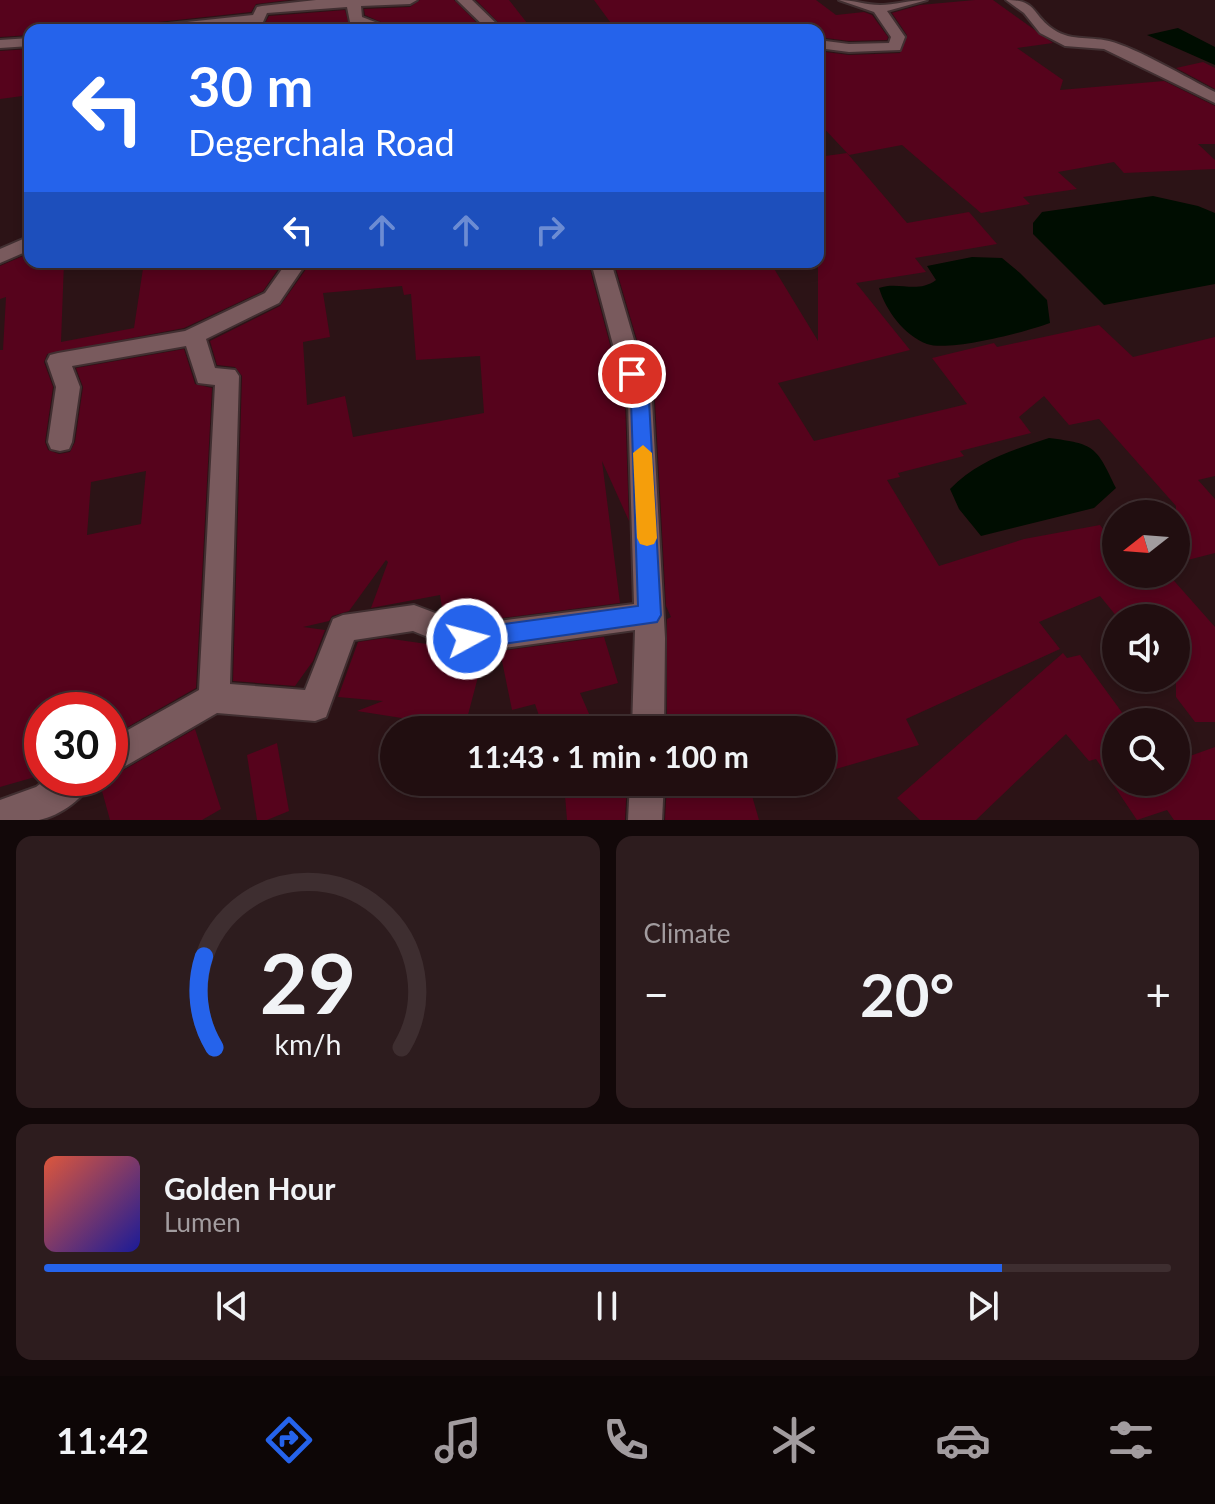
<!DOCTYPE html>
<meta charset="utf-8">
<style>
:root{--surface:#210e10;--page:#2d1c1e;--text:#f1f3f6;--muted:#a29c9f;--line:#3e2e30;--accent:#2563eb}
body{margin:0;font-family:Lato,sans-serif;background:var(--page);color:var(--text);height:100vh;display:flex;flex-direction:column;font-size:30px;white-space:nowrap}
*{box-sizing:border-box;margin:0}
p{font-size:26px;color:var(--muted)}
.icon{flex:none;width:44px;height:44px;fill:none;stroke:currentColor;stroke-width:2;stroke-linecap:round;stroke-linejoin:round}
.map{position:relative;height:820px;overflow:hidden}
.sheet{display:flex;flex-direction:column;gap:16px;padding:16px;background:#120809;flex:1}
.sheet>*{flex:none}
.guide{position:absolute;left:24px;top:24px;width:800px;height:244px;border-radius:16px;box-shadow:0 4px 12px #0003,0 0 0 2px var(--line);background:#2563eb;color:#fff;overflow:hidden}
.needle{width:52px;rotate:253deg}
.tools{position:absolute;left:1102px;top:500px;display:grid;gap:16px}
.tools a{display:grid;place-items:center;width:88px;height:88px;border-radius:50%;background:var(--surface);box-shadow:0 4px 12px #0003,0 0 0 2px var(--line);font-size:40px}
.speed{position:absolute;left:24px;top:692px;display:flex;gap:16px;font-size:40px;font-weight:700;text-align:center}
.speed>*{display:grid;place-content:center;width:104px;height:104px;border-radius:50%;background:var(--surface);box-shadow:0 4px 12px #0003,0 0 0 2px var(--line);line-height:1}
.speed .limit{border:12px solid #d22;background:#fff;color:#111}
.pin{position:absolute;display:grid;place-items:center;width:68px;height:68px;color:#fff;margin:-34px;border:4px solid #fff;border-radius:50%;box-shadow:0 2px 8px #0007}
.me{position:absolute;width:88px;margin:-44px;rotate:83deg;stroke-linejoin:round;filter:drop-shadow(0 0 6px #0008)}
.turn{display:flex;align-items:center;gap:28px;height:168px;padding:0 32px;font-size:36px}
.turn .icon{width:104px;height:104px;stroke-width:2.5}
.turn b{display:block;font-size:56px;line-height:68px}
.lanes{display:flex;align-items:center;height:76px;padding:0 32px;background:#0003;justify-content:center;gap:40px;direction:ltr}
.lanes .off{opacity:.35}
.big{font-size:60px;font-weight:700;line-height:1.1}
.sheet .widget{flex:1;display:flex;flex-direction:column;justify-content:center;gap:12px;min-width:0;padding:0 28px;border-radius:16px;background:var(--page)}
.sheet .dial{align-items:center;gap:0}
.dial svg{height:208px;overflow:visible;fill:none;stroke:var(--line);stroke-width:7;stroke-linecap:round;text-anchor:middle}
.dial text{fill:var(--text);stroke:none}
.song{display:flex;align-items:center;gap:24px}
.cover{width:96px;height:96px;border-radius:12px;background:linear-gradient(135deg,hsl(10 70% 55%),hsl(240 70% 35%))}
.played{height:8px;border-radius:4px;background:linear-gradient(90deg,var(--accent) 85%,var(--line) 85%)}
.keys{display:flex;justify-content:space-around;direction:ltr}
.heat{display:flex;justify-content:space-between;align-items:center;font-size:44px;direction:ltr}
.sheet .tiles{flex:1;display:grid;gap:16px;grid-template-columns:1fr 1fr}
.widget:last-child{grid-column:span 2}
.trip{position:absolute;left:380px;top:716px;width:456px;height:80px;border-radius:40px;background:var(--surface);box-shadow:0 4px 12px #0003,0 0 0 2px var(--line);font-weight:700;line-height:80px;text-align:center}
.tabs{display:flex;height:128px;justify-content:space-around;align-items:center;background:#0d0606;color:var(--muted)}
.tabs .icon{width:56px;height:56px}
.tabs .active{color:var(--accent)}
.tabs b{font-size:36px;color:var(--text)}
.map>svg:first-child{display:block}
.water{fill:#000d01}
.building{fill:#56031c;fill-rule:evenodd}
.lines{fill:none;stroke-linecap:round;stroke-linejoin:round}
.minor-casing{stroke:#412f31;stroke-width:4}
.minor{fill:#795a5d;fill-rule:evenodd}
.route{fill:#2563eb;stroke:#184099;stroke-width:2}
.slow{fill:#f59e0b}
</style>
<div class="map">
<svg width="1215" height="820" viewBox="0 0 1215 820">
<rect width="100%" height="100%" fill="#2c1316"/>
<g class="water">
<polygon points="1178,28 1215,47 1215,65 1147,35"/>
<polygon points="1153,196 1198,206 1215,213 1215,284 1104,305 1033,234 1033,223 1042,212"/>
<path d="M972,257L1002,258L1020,273L1047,300L1050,323C1026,332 949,352 927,344C904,335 886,311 879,288C899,281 917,294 936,280L927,266Z"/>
<path d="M1049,438C1095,444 1096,446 1116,488L1094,508L981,536L959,509L950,489C978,460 1013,450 1049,438Z"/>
</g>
<g class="building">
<polygon points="0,0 289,0 256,4 251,12 149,23 139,30 30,30 30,35 0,37"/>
<polygon points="420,0 454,0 484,30 470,30 467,24 425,30 399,30 365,15 364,9 410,7"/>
<polygon points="476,0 509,0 527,23 522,23 526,30 506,30"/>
<polygon points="594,0 816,0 836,15 864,12 872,15 888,37 887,40 849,41 818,37 818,30 616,30"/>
<polygon points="975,0 993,0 1053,43 1017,48 1063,80 1060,90 1164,81 1215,106 1215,144 1198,144 1215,160 1215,169 1124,173 1114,162 1058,172 1077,189 1023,197 1030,204 981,213 902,145 849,155 818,122 818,51 849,55 900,53 907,35 892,13 920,5"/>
<polygon points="345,10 349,25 365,30 220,30 264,25 269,16"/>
<polygon points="30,49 30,95 0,99 0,51"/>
<polygon points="1203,62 1215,68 1215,89 1176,68"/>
<polygon points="847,153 907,223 969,212 997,244 915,258 926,272 856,283 910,350 778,383 814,441 967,404 932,358 994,343 997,347 1099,325 1133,357 1215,337 1215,476 1198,480 1215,499 1215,553 1176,563 1176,506 1099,419 1069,425 1044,396 1019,417 1031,433 960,451 964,456 898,473 900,477 887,480 939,566 1024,539 1100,525 1116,546 1116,574 1168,574 1215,627 1215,722 1195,722 1176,697 1176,618 1118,618 1100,596 1039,622 1060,649 906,719 919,745 822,773 822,730 791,730 787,722 760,730 667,730 667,619 671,617 666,606 655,401 614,262 617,270 660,262 770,262 818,341 818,157"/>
<path d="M30,253V262H64L61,342L134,328L144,262H283L263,291L184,328L47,354L44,362L53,387L45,442L48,450L59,454L70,452L75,442L83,387L76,368L184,349L195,384L212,388L196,688L110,737V710H42V775L0,787V350H3L6,297L0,299V266ZM146,471L141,524L87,535L91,482Z"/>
<path d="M386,262H588L625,401L629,521L602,461L620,603L494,619V616L493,619L467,622L443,613L440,595L371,608L388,562L386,560L349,611L332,616L329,621L303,627L325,630L313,661L295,686L233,681L242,376L235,367L217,365L210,341L280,306L309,265L354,263L353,266ZM402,286L404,295L411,294L416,360L480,356L484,413L353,437L345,396L307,405L303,342L330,337L323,293Z"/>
<polygon points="604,637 618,683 580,693 596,730 544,730 535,704 512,710 500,651"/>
<polygon points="385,638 441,646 466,656 484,654 464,730 406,726 408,719 357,711 383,701 338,697 358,642"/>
<polygon points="1063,653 1067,658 1080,655 1129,722 1116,722 1116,782 1176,782 1176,761 1215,747 1215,820 1174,820 1167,810 1137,820 1096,759 1089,761 1066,734 976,820 920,820 897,798"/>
<polygon points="195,729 221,809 202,820 110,820 102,791 110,787 110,778"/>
<polygon points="277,743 289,811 267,820 257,820 247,755"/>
<polygon points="564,782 627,782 625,820 567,820"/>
<polygon points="667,782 748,782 759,820 665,820"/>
</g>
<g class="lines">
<defs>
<g id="minor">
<polygon points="316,0 417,0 410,4 361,6 362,17 396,30 375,30 350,22 347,7 267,13 263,22 258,23 191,30 142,30 149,26 253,15 257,7 262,6"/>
<polygon points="457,0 472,0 503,30 488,30"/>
<path d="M839,0C853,0 866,5 880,5C893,5 911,0 927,0L887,11L905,37L900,50L849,52L818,48V40L849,44L889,43L891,37L874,12Z"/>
<path d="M1006,0C1036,0 1031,12 1050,27C1069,42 1088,36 1109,41C1137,48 1187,78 1215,92V103L1104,49L1065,46L1040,33L1024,13Z"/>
<polygon points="30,38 30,46 0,48 0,40"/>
<polygon points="30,236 30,250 0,263 0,249"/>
<polygon points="287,262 307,262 279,303 206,339 215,368 235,370 239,376 230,684 305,690 333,619 343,615 414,605 467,625 634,604 628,401 591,262 611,262 652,401 665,638 664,730 632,730 635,630 467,653 413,631 354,640 326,717 315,721 217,713 110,775 110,740 199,690 215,385 198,383 186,346 72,366 80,387 72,442 69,449 60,451 51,449 48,442 56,387 47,361 50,355 58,353 185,331 265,293"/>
<path d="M48,778H94C86,797 60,816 39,820C27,820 12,820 0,820V800L36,787Z"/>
<polygon points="630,782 664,782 662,820 628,820"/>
</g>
</defs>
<use href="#minor" class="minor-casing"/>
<use href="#minor" class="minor"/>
</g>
<polygon class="route" points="632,368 641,374 649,401 661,615 657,622 467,649 459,646 455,639 459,632 467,629 638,606 631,401 624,374"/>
<polygon class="slow" points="643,445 652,453 657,538 654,544 647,546 640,544 637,538 633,453"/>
</svg>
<div class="tools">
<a><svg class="needle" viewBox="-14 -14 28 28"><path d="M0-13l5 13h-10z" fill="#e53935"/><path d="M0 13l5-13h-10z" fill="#a29c9f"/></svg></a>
<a><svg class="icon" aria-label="sound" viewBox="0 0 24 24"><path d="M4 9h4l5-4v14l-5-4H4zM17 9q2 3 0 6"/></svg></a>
<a><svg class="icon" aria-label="search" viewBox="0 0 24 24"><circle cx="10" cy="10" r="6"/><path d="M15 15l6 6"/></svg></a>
</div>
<div class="speed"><div class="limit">30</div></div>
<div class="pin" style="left:632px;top:374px;background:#d93025"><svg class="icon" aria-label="arrive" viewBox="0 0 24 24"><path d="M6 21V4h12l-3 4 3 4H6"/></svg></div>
<svg class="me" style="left:467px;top:639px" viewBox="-20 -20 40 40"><circle r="17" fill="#2563eb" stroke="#fff" stroke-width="3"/><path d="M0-11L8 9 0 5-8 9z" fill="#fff"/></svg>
<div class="trip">11:43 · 1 min · 100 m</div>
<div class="guide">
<div class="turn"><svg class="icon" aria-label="left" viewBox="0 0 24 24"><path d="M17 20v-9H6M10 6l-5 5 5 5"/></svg><div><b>30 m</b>Degerchala Road</div></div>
<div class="lanes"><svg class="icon" aria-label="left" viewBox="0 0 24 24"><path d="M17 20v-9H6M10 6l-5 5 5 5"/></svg><svg class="icon off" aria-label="ahead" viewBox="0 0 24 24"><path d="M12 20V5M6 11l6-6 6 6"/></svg><svg class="icon off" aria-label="ahead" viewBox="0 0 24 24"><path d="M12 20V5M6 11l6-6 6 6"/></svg><svg class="icon off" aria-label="right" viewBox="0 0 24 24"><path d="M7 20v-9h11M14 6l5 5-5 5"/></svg></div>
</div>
</div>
<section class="sheet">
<div class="tiles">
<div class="widget dial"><svg viewBox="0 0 100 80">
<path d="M14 69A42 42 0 1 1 86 69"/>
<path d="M14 69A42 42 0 0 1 10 34" stroke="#2563eb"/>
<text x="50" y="56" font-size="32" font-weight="700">29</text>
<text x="50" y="72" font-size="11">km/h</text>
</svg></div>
<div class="widget"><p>Climate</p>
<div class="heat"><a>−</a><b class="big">20°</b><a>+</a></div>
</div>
<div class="widget">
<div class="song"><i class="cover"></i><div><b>Golden Hour</b><p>Lumen</p></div></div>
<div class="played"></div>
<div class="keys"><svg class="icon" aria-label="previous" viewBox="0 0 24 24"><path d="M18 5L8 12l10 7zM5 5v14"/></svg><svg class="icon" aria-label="pause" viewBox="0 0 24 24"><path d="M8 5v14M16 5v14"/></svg><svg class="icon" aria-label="next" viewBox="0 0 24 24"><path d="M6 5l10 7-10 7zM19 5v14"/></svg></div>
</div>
</div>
</section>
<nav class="tabs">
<b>11:42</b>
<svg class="icon active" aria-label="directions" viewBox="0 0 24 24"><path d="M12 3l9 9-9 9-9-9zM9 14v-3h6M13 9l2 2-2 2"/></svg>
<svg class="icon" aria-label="music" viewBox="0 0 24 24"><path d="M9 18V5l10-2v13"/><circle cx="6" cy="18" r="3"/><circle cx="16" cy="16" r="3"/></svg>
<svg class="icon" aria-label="phone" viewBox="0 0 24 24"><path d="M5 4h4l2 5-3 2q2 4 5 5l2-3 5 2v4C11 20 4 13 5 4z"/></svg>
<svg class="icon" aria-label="climate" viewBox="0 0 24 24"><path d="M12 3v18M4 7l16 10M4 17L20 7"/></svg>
<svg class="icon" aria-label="car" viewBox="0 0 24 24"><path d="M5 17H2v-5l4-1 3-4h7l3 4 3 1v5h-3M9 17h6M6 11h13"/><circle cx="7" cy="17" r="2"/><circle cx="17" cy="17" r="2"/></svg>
<svg class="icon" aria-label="filters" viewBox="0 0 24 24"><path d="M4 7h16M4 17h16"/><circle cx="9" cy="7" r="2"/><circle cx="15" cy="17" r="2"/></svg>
</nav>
